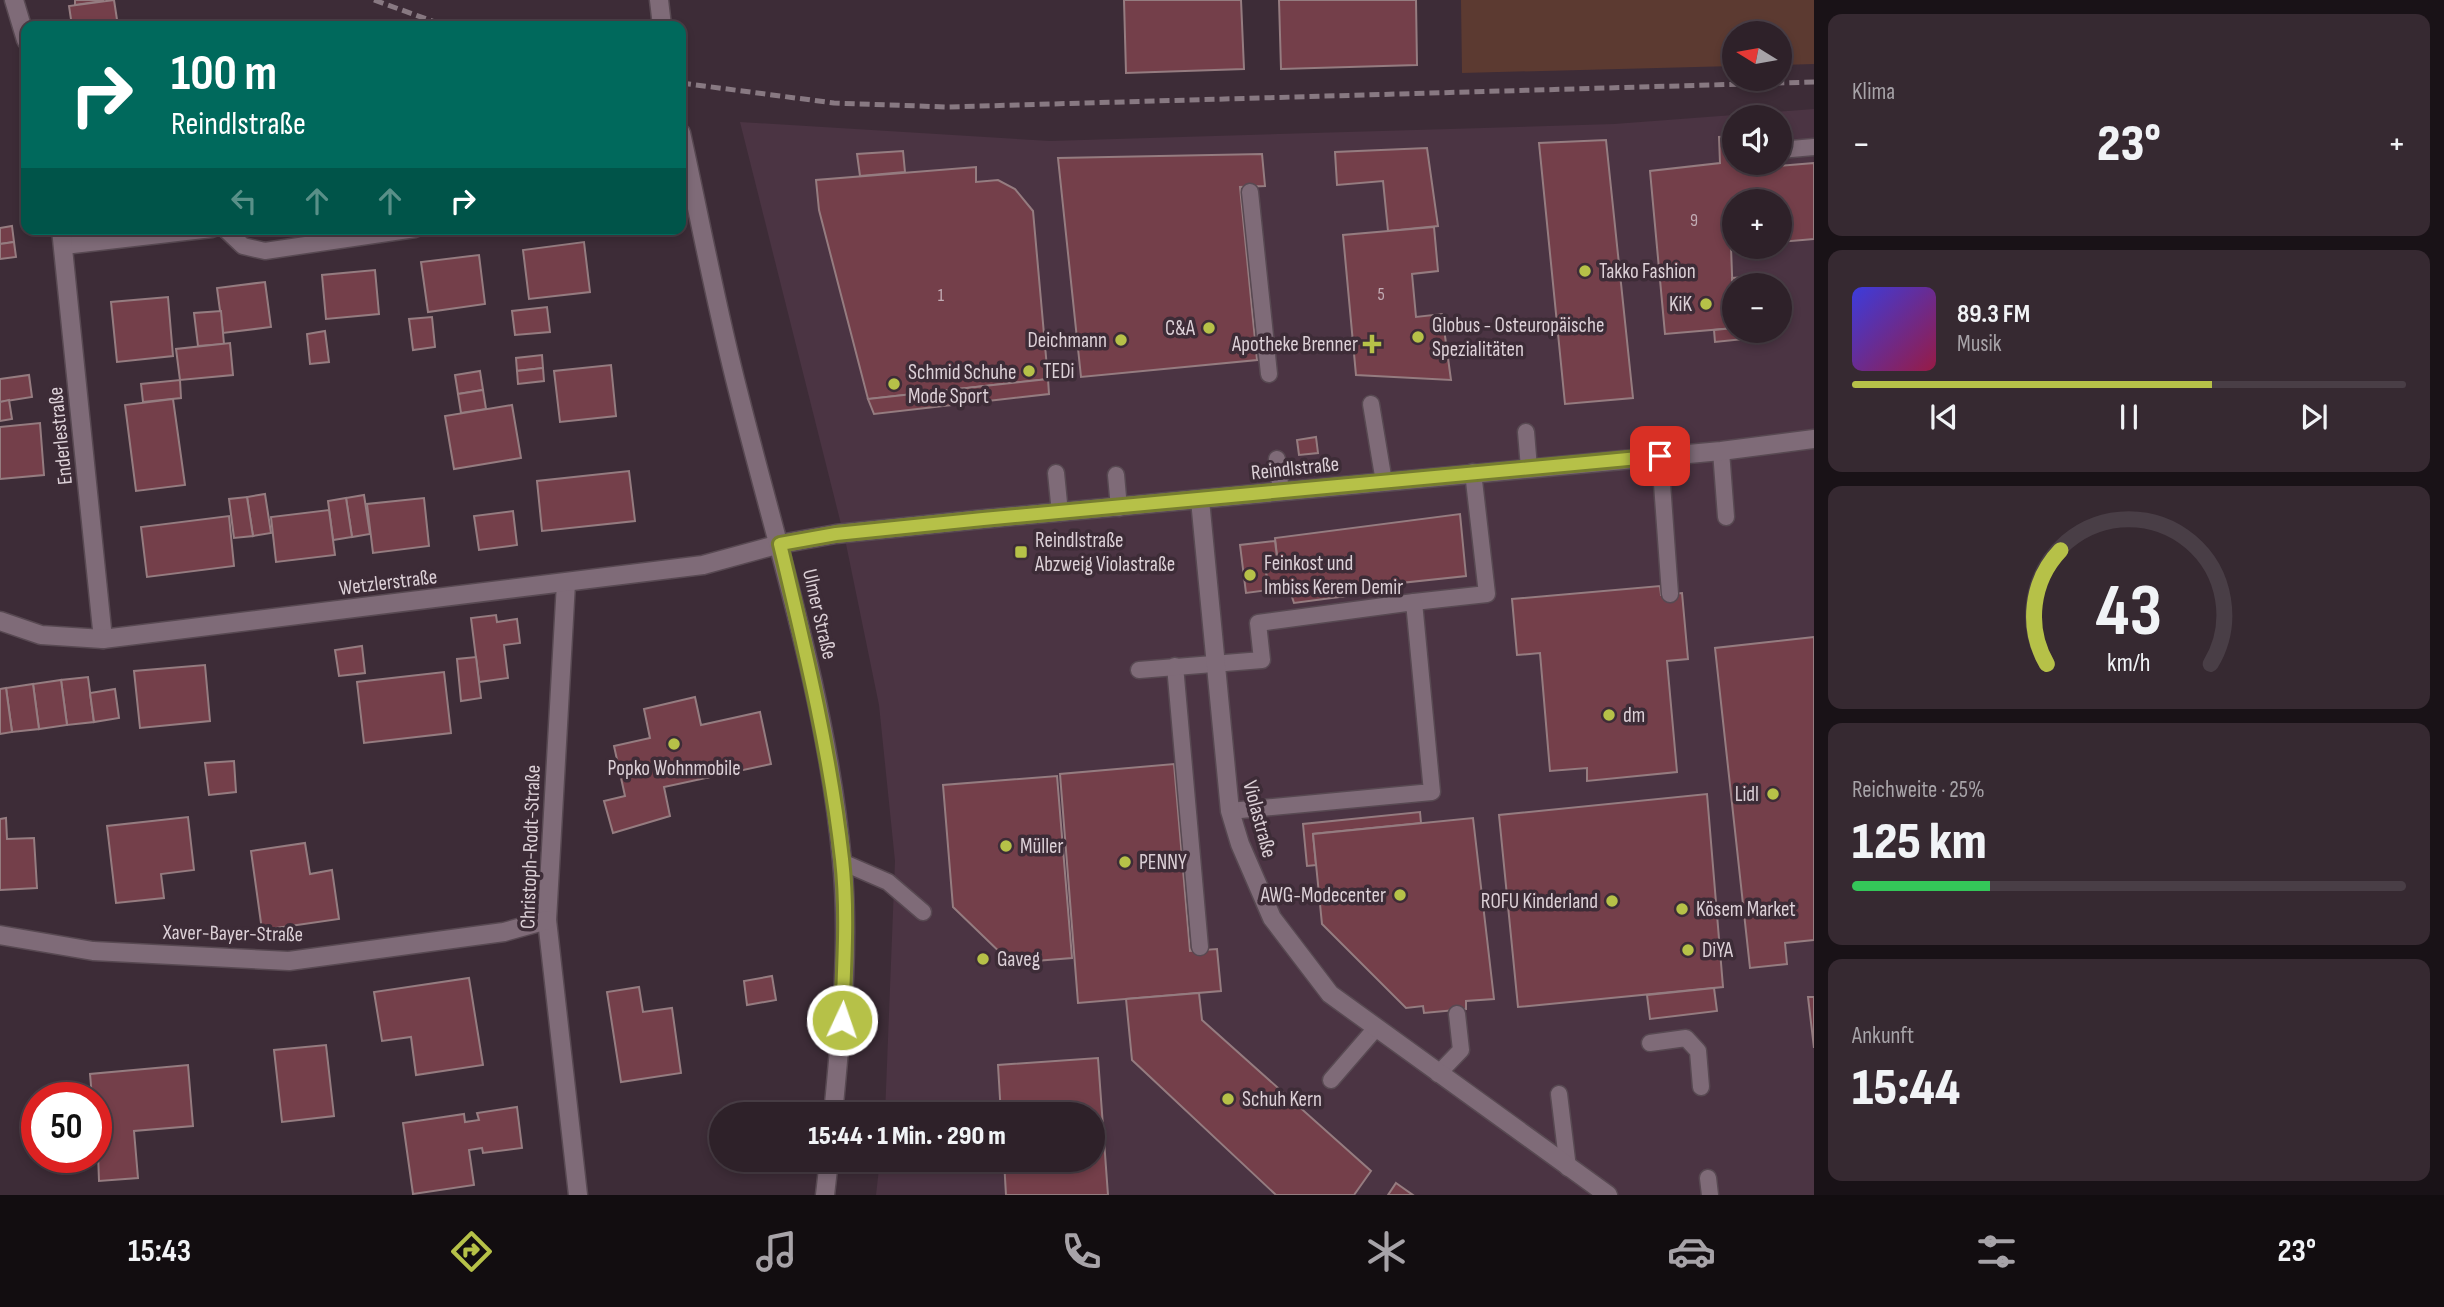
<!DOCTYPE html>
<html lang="de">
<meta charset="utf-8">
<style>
:root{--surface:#2e2129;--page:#362931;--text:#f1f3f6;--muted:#a7a3a8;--line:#493e46;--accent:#b6c148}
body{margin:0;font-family:"Sofia Sans Condensed",sans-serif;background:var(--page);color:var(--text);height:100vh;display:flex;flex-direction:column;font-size:26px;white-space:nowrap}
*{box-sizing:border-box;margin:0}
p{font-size:23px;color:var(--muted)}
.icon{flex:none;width:38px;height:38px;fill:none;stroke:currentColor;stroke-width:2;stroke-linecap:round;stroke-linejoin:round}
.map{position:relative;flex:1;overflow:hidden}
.details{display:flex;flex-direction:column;gap:14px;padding:14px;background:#191217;width:630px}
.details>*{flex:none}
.hud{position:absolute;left:21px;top:21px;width:665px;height:214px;border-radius:14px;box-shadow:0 4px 10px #0003,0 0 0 2px var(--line);background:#00695c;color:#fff;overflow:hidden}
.needle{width:46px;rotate:281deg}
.controls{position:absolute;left:1722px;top:21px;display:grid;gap:14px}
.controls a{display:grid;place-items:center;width:70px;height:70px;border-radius:50%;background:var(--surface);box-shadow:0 4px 10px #0003,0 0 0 2px var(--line);font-size:35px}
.speed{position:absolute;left:21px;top:1082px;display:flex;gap:14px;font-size:35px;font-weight:700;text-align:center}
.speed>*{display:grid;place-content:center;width:91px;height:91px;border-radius:50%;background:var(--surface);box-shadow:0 4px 10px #0003,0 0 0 2px var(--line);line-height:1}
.speed .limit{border:10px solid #d22;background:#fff;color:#111}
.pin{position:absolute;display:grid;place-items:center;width:60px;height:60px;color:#fff;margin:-30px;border-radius:14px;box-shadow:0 4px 10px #0006}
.me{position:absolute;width:77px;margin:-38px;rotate:3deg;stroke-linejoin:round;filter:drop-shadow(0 0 5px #0008)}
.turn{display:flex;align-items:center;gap:24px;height:147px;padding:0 35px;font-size:32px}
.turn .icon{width:91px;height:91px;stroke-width:2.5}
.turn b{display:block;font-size:49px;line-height:60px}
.lanes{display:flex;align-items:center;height:66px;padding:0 35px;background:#0003;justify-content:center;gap:35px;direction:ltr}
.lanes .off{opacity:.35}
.big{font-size:52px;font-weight:800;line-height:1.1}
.details .card{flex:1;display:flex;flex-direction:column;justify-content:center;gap:10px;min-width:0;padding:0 24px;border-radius:14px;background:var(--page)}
.details .dial{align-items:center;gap:0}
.dial svg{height:182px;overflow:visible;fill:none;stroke:var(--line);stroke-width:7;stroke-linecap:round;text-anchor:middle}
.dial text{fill:var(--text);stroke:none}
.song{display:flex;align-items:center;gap:21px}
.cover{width:84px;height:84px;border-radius:10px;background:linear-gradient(135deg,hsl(240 70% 55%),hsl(340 70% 35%))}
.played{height:7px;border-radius:4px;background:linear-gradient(90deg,var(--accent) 65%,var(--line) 65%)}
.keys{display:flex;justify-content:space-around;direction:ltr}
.heat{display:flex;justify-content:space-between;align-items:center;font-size:38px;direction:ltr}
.charge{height:10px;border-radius:5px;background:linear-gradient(90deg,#34c759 25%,var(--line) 0)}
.trip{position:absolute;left:709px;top:1102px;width:396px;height:70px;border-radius:35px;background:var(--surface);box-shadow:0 4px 10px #0003,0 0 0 2px var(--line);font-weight:800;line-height:70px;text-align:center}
.tabs{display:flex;height:112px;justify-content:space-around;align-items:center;background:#120d10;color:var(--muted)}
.tabs .icon{width:49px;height:49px}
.tabs .current{color:var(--accent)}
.tabs b{font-size:32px;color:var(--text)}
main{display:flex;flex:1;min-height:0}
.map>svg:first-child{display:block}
.built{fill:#4b3443;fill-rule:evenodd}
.green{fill:#5c3a31}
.building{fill:#743f4a;stroke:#957c80;stroke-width:2}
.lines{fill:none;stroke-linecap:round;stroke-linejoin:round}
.lane-casing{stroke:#584952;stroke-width:19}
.street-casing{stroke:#584952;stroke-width:21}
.secondary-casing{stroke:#584952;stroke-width:21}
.lane{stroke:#7f6b78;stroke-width:16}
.street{stroke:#7f6b78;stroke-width:18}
.secondary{stroke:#7f6b78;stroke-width:18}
.rail{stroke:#887982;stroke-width:5;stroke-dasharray:10 5;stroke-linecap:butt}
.route-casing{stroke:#767d2f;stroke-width:18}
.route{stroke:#b6c148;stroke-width:12}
.poi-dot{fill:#b6c148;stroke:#3d2c37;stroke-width:2.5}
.labels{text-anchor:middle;stroke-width:7;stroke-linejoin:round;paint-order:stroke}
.number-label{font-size:18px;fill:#c2acb4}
.poi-label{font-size:21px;fill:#dcd0d7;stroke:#3d2c37;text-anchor:start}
.street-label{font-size:21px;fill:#dcd0d7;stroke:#3d2c37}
</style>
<main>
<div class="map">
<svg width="1814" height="1195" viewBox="0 0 1814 1195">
<rect width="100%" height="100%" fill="#3d2c37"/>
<path class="built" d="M1814,109V1195H876L880,1160H1092V1115H885L895,861L879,705L846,544L740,122L1050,141L1614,124ZM1734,117H1780V163H1734ZM1734,201H1780V247H1734ZM1734,285H1780V331H1734Z"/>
<polygon class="green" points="1461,0 1814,0 1814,64 1780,65 1780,33 1734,33 1734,66 1462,73"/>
<g class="building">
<polygon points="75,0 103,0 103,1 75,5"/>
<polygon points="114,0 118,26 72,26 69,6"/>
<polygon points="1124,0 1241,0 1244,69 1126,73"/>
<polygon points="1279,0 1416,0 1417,65 1281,69"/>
<polygon points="1734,136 1734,163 1767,163 1767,167 1814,163 1814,239 1780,242 1780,201 1734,201 1734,246 1731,247 1734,328 1665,334 1650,171 1720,163 1719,137"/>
<polygon points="1606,140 1633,398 1565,404 1539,143"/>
<polygon points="1427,148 1438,226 1388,231 1383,181 1337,185 1335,152"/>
<polygon points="903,151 905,172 860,176 857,154"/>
<polygon points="1262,154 1265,186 1240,187 1257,360 1081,377 1058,158"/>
<polygon points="976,167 976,182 998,180 1015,189 1033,211 1048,379 868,399 819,210 816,180"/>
<polygon points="12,226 14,242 0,244 0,228"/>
<polygon points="1434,227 1438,271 1412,274 1416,317 1442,314 1451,380 1356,375 1343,235"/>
<polygon points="14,242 16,257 0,259 0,244"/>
<polygon points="584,242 590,292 529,299 523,250"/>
<polygon points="479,255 485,304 428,312 421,262"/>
<polygon points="375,270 379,314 326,319 322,275"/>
<polygon points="1746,277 1747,285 1734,285 1734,303 1732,278"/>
<polygon points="265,282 271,327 223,333 217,288"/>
<polygon points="168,297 173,356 117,362 111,302"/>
<polygon points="547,307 550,332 515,335 512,311"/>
<polygon points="221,311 224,344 198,346 194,313"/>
<polygon points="432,317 435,347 413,350 409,319"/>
<polygon points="1734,328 1734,331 1752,331 1753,338 1715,342 1714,330"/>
<polygon points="325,331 329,362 310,364 307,334"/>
<polygon points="230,343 233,375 180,380 176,349"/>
<polygon points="542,355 543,368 517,371 516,358"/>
<polygon points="611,365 616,416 560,422 554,371"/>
<polygon points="543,368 544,381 518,384 517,371"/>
<polygon points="480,371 483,390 458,394 455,375"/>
<polygon points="29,375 32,397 0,402 0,379"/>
<polygon points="1048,379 1049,394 874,414 868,399"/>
<polygon points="180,380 181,398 143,402 141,384"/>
<polygon points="483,390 486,409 461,413 458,394"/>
<polygon points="173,399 185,485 136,491 125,405"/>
<polygon points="9,400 12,419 0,421 0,402"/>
<polygon points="512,405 521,458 454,469 445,416"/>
<polygon points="40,423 44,475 0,479 0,427"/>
<polygon points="1316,437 1318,453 1299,455 1297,440"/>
<polygon points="629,471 635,521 542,531 537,481"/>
<polygon points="265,494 271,533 253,536 247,497"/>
<polygon points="364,495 370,534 352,537 346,498"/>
<polygon points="247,497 253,536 234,538 229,499"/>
<polygon points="346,498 352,537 333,540 328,501"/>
<polygon points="424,498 429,546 373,553 367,504"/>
<polygon points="329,510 335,555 276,562 271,517"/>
<polygon points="513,511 517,545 479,550 474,516"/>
<polygon points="1460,514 1466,576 1354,588 1354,595 1294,603 1291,594 1270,596 1265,567 1278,565 1275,538"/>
<polygon points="229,516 234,566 147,577 141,527"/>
<polygon points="1275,541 1278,565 1265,567 1269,590 1246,593 1240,545"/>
<polygon points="1660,586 1661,595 1682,593 1688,659 1667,661 1677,772 1587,781 1587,768 1550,771 1540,653 1517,655 1512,599"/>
<polygon points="496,615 497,622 517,619 520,643 504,645 508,678 479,682 471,618"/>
<polygon points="1814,637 1814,940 1785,943 1787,964 1750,968 1715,648"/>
<polygon points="362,646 365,673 339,676 335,650"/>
<polygon points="476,657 481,698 461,701 457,659"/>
<polygon points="205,665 210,721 140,728 134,671"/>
<polygon points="444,672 451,733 364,743 357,682"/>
<polygon points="88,677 94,722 67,725 61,680"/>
<polygon points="61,680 67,725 39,729 33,684"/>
<polygon points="33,684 39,729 12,732 6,688"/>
<polygon points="6,688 12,732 0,734 0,689"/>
<polygon points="115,689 119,718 94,722 90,693"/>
<polygon points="695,697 701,725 760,712 771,764 664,787 670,816 613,833 604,801 625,796 614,746 650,738 644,709"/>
<polygon points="234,761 236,792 209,795 205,763"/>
<polygon points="1174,764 1190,951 1217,949 1221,991 1078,1003 1060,774"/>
<polygon points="1057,776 1072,958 1011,963 953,907 943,785"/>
<polygon points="1707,794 1723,987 1518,1007 1499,815"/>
<polygon points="1420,812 1421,823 1313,834 1316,865 1307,866 1303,824"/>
<polygon points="188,817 194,870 161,874 164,898 116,903 107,826"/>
<polygon points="6,818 7,839 34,838 37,888 0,890 0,819"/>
<polygon points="1473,818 1494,999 1466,1001 1466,1009 1424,1013 1423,1006 1406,1008 1322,924 1313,834"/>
<polygon points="305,843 310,874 332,870 339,919 262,930 251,851"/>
<polygon points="772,976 776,1000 747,1005 744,981"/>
<polygon points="469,978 483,1065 416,1075 411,1037 382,1041 374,992"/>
<polygon points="639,987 643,1012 672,1008 681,1073 621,1082 607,992"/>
<polygon points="1714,988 1717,1011 1650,1019 1647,995"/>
<polygon points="1199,993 1202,1020 1371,1171 1354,1195 1276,1195 1132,1060 1126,999"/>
<polygon points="1808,997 1814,997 1814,1048"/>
<polygon points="326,1045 334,1116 282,1122 274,1050"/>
<polygon points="1098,1058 1108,1195 1006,1195 1004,1160 1092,1160 1092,1115 1001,1115 998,1065"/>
<polygon points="188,1065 193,1126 134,1131 138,1178 99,1181 96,1097 92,1097 90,1074"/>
<polygon points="517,1107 522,1148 483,1153 482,1148 469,1150 474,1185 413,1194 403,1123 464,1114 465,1122 479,1120 477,1113"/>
<polygon points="1396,1183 1413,1195 1388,1195"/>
</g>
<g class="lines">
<defs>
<g id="lane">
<polyline points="1780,150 1814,147"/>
<polyline points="1250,192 1269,374"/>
<polyline points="225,229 243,246 265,251 415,229"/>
<polyline points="64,246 212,229"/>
<polyline points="1371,404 1384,482"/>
<polyline points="1526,432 1529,468"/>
<polyline points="1721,451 1726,517"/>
<polyline points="1660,456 1670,594"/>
<polyline points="1277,459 1281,492"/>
<polyline points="1056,473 1060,513"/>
<polyline points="1116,475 1119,508"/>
<polyline points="1414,602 1487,594 1473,472"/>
<polyline points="1175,666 1200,947"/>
<polyline points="1139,670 1262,660 1258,623 1414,602 1432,792 1230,811"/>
<polyline points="842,862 888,882 923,912"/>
<polyline points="1650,1043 1686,1038 1698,1051 1701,1087"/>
<polyline points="1438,1074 1461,1050 1457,1014"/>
<polyline points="1331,1080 1376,1028"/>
<polyline points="1559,1094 1568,1168"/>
<polyline points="1708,1178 1710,1195"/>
</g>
<g id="street">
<polyline points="14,0 26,40"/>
<polyline points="61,229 103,639"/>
<polyline points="1200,500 1230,811 1240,844 1272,918 1330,994 1608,1195"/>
<polyline points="566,583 547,920 578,1195"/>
<polyline points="0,621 41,635 103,639 703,565 780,544"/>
<polyline points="0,935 93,951 289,961 504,932 547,920"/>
</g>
<g id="secondary">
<polyline points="659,0 662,26"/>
<path d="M681,133C700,219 716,306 738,391C777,547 827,700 842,861C850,946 841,1030 833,1115"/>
<polyline points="780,544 836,534 983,519 1721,451 1814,439"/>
<polyline points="825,1195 829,1160"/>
</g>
</defs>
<use href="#lane" class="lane-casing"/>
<use href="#street" class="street-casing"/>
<use href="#secondary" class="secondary-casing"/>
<use href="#lane" class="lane"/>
<use href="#street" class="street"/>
<use href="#secondary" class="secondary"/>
<g class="rail">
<polyline points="374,0 446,26"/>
<polyline points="681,83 834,103 947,107 1814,82"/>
</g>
</g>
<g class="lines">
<defs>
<path id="route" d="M842,1020C844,967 848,912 842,859C830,752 805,649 780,544L836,534L983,519L1660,456"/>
</defs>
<use href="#route" class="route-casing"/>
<use href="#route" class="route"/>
</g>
<g class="poi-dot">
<circle cx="1585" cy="271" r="7"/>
<circle cx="1706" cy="304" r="7"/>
<circle cx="1209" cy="328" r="7"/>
<circle cx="1418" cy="337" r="7"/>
<circle cx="1121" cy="340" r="7"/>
<path d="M1368.5 333.5h7v7h7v7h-7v7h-7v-7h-7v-7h7z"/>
<circle cx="1029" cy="371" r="7"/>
<circle cx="894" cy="384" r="7"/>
<rect x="1014" y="545" width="14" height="14" rx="3.5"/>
<circle cx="1250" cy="575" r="7"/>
<circle cx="1609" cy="715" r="7"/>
<circle cx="674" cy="744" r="7"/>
<circle cx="1773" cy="794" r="7"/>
<circle cx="1006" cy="846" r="7"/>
<circle cx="1125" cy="862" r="7"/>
<circle cx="1400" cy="895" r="7"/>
<circle cx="1612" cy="901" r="7"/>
<circle cx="1682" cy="909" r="7"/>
<circle cx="1688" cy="950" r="7"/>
<circle cx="983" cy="959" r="7"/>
<circle cx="1228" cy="1099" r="7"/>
</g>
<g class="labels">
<g class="number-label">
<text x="1694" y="226">9</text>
<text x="1381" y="300">5</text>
<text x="941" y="301">1</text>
</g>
<g class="poi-label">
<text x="1599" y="278">Takko Fashion</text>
<text x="1692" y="311" text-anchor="end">KiK</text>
<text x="1432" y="332">Globus - Osteuropäische<tspan x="1432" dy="24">Spezialitäten</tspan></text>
<text x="1195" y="335" text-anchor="end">C&amp;A</text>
<text x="1107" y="347" text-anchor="end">Deichmann</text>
<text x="1358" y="351" text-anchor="end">Apotheke Brenner</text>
<text x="1043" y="378">TEDi</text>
<text x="908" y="379">Schmid Schuhe<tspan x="908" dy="24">Mode Sport</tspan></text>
<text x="1035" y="547">Reindlstraße<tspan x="1035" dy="24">Abzweig Violastraße</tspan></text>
<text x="1264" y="570">Feinkost und<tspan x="1264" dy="24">Imbiss Kerem Demir</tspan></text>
<text x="1623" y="722">dm</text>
<text x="674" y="775" text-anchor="middle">Popko Wohnmobile</text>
<text x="1759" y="801" text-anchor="end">Lidl</text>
<text x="1020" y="853">Müller</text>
<text x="1139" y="869">PENNY</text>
<text x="1386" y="902" text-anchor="end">AWG-Modecenter</text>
<text x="1598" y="908" text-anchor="end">ROFU Kinderland</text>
<text x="1696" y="916">Kösem Market</text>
<text x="1702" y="957">DiYA</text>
<text x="997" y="966">Gaveg</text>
<text x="1242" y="1106">Schuh Kern</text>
</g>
<g class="street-label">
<text transform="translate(60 436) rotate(-96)" y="7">Enderlestraße</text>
<text transform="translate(1295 468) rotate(-6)" y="7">Reindlstraße</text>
<text transform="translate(388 582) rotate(-7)" y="7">Wetzlerstraße</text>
<text transform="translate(820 614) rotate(77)" y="7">Ulmer Straße</text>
<text transform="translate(1260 819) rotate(75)" y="7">Violastraße</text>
<text transform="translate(530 847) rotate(-88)" y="7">Christoph-Rodt-Straße</text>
<text transform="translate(233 933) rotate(1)" y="7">Xaver-Bayer-Straße</text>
</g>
</g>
</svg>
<div class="controls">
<a><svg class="needle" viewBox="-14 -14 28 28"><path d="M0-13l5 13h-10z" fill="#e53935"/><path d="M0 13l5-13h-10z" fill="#a7a3a8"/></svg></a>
<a><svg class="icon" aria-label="sound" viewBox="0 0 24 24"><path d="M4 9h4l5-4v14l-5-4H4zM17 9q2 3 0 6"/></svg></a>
<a>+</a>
<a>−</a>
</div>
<div class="speed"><div class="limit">50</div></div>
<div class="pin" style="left:1660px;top:456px;background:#d93025"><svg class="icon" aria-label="arrive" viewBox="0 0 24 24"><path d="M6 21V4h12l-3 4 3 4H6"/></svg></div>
<svg class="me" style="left:842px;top:1020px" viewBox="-20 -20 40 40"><circle r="17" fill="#b6c148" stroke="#fff" stroke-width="3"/><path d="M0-11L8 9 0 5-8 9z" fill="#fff"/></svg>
<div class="trip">15:44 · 1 Min. · 290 m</div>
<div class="hud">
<div class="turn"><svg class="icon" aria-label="right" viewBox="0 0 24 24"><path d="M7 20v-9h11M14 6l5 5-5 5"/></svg><div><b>100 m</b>Reindlstraße</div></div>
<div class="lanes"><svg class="icon off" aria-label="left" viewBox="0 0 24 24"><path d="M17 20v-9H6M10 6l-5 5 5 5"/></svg><svg class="icon off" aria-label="ahead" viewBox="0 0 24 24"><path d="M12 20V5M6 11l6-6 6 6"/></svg><svg class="icon off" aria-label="ahead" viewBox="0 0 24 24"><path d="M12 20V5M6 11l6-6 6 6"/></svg><svg class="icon" aria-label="right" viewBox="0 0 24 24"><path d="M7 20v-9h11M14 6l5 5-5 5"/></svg></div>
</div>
</div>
<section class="details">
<div class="card"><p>Klima</p>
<div class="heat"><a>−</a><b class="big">23°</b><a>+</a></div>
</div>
<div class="card">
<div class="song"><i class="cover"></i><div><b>89.3 FM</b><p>Musik</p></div></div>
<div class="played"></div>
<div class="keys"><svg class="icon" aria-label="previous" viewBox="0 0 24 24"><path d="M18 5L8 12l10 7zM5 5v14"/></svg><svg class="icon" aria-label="pause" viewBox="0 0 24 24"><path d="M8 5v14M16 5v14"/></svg><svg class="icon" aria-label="next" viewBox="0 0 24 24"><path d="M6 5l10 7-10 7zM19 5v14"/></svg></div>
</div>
<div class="card dial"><svg viewBox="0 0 100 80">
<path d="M14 69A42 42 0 1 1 86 69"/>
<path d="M14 69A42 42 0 0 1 20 19" stroke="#b6c148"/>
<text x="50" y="56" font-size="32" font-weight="700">43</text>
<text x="50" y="72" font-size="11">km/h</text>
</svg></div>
<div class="card"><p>Reichweite · 25%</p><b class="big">125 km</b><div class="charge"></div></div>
<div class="card"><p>Ankunft</p><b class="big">15:44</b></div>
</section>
</main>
<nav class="tabs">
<b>15:43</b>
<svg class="icon current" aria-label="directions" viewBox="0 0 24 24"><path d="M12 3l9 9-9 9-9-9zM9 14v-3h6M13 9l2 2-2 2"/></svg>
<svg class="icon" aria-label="music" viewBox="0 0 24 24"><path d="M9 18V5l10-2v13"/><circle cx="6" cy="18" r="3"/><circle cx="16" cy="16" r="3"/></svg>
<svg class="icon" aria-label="phone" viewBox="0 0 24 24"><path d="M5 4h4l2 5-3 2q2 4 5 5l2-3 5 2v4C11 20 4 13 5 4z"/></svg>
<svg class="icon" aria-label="climate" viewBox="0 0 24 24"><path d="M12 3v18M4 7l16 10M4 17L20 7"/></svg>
<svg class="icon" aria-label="car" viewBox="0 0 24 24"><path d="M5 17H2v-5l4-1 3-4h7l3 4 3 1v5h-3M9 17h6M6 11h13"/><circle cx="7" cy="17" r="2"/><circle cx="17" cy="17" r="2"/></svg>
<svg class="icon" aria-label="filters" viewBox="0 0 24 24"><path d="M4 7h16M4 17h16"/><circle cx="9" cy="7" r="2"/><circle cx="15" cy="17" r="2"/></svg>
<b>23°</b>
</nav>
